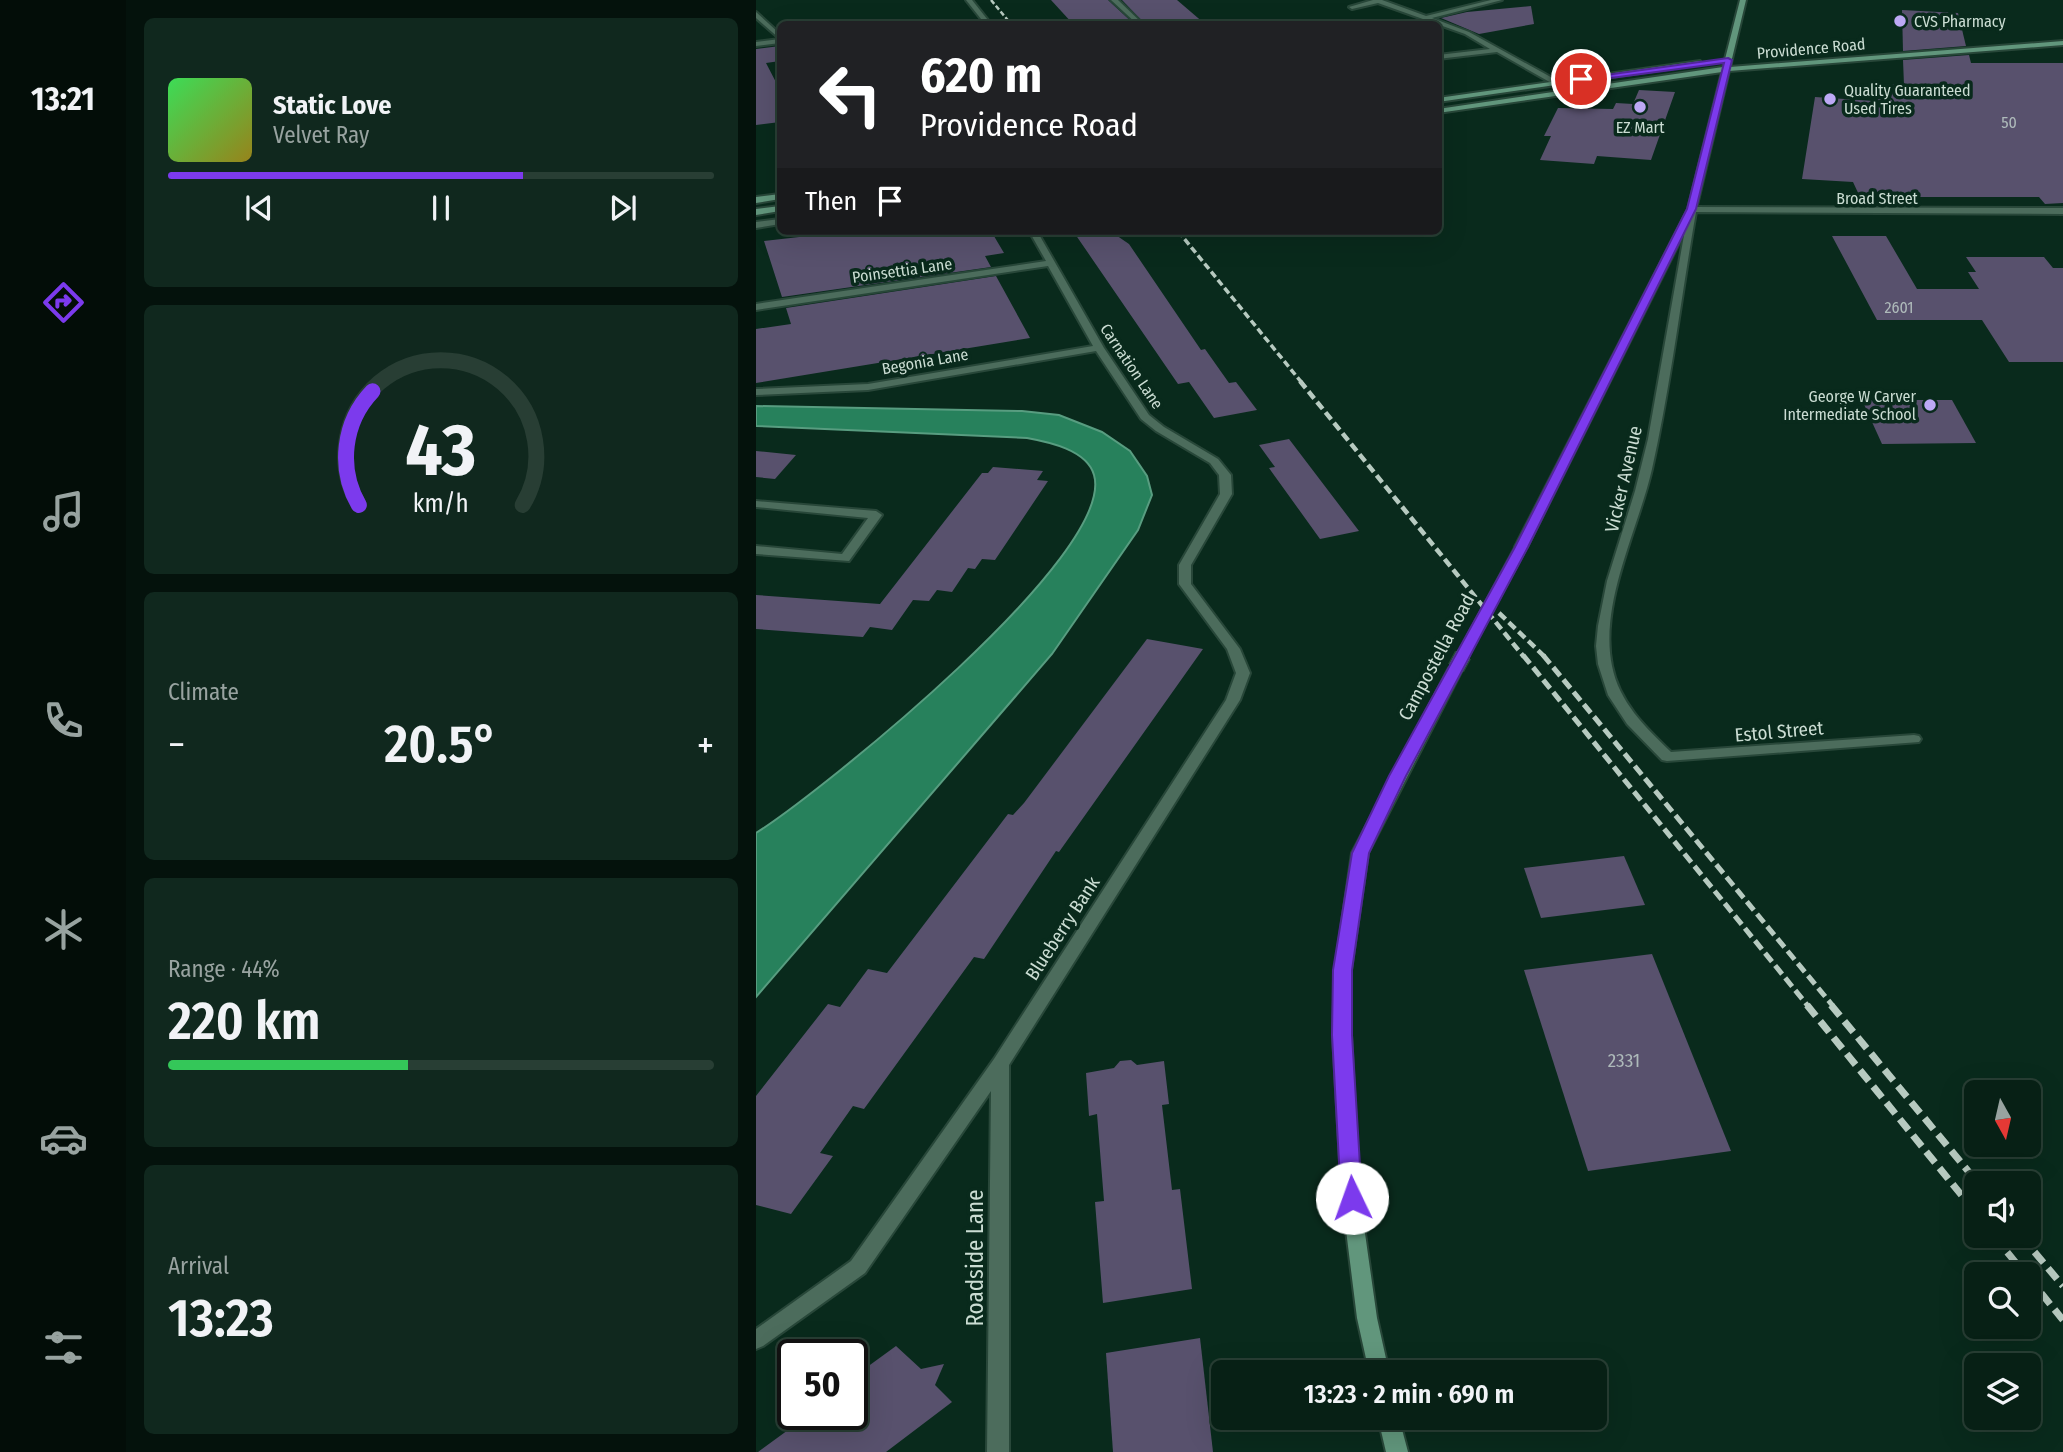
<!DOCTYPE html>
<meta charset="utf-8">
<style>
:root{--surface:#072015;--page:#10281e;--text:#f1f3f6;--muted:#98a3a0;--line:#283e34;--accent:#7c3aed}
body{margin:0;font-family:"Fira Sans Condensed",sans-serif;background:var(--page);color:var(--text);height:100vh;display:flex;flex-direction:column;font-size:26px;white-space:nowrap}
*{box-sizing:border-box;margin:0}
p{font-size:23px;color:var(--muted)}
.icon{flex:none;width:38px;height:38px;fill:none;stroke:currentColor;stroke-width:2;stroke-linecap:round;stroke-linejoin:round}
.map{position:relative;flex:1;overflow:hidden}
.side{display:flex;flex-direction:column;gap:18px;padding:18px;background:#04120c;width:630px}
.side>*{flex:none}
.banner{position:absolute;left:21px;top:21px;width:665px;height:214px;border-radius:10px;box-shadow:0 7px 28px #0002,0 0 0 2px var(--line);background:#202124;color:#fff;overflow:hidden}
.needle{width:46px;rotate:172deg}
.buttons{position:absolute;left:1208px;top:1080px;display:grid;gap:14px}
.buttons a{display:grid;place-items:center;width:77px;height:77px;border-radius:10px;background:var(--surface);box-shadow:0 7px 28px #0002,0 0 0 2px var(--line);font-size:35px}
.speed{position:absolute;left:21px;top:1339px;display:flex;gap:14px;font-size:35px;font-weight:700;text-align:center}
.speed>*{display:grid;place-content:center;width:91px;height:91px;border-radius:50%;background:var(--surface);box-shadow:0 7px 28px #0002,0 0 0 2px var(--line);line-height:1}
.speed .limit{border:4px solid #111;border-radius:10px;background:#fff;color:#111}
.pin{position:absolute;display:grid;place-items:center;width:60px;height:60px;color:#fff;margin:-30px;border:4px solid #fff;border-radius:50%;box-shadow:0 2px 7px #0007}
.me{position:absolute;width:77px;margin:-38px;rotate:357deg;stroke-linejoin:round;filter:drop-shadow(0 0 5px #0008)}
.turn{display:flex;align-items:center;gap:24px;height:147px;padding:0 28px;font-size:32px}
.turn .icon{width:91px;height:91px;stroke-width:2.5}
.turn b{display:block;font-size:49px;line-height:60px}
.then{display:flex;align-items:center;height:66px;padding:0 28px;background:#0003;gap:14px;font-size:26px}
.big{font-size:52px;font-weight:600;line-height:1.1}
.side .tile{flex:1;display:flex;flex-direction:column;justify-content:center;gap:10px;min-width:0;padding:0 24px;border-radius:10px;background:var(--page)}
.side .dial{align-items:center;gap:0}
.dial svg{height:182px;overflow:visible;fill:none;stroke:var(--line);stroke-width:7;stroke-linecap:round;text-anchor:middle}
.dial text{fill:var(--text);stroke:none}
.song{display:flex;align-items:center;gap:21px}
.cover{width:84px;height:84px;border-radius:10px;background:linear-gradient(135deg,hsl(130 70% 55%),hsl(50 70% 35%))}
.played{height:7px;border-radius:4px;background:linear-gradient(90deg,var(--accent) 65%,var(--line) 65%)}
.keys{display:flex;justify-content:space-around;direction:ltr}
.heat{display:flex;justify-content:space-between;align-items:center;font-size:38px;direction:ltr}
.charge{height:10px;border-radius:5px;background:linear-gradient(90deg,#34c759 44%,var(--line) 0)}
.trip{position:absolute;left:455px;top:1360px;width:396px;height:70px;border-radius:10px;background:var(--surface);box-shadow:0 7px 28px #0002,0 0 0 2px var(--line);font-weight:600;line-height:70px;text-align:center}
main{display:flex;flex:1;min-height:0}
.tab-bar{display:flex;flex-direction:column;width:126px;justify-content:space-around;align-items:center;background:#030d08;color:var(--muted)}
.tab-bar .icon{width:49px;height:49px}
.tab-bar .on{color:var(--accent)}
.tab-bar b{font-size:32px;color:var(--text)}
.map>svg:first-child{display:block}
.water{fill:#27815c;stroke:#589d80;stroke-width:2}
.building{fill:#58516d}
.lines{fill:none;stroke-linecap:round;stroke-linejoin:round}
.minor-casing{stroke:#284739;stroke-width:4}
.secondary-casing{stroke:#284739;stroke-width:4}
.minor{fill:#4c6c5c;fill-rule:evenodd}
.secondary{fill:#61967c;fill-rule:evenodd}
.rail-far4{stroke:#b7cac0;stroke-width:2.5;stroke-dasharray:5 2.5;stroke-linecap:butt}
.rail-far3{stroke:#b7cac0;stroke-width:3.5;stroke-dasharray:7 3.5;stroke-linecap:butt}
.rail-far2{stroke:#b7cac0;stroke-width:4.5;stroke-dasharray:9 4.5;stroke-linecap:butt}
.rail-far1{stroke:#b7cac0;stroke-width:5;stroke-dasharray:11 5;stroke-linecap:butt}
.rail{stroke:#b7cac0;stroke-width:7;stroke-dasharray:14 7;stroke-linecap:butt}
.secondary-bridge-far1-casing{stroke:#284739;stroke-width:14;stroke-linecap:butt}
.secondary-bridge-casing{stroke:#284739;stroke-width:18;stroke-linecap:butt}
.secondary-bridge-far1{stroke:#61967c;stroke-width:11}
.secondary-bridge{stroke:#61967c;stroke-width:15}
.route{fill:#7c3aed;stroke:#51269a;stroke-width:2}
.poi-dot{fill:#bda9f5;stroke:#092a1c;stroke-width:2.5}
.labels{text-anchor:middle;stroke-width:7;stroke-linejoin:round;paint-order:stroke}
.far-poi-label{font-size:16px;fill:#cbddd3;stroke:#092a1c;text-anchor:start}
.far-street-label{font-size:16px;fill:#cbddd3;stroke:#092a1c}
.number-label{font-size:16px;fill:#aebaba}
.street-label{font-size:19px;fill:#cbddd3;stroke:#092a1c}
.near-number-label{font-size:19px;fill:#aebaba}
.near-street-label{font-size:23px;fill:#cbddd3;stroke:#092a1c}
</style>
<main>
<nav class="tab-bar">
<b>13:21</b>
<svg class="icon on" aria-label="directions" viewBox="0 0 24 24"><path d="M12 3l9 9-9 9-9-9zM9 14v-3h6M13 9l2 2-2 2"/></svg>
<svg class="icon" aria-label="music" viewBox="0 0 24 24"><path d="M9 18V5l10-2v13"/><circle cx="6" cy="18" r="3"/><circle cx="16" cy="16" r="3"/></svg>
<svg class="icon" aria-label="phone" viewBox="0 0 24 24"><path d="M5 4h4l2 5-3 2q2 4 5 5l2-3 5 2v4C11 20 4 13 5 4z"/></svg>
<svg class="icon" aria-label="climate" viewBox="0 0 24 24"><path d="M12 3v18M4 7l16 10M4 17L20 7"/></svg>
<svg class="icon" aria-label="car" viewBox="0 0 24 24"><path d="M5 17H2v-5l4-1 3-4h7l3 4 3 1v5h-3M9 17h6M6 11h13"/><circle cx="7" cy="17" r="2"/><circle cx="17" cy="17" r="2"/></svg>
<svg class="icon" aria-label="filters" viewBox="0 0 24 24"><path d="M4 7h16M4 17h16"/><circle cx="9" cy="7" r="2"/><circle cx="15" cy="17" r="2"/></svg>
</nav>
<section class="side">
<div class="tile">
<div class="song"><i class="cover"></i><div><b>Static Love</b><p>Velvet Ray</p></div></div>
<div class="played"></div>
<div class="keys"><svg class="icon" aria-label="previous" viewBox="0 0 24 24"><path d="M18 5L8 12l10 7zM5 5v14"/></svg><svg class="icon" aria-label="pause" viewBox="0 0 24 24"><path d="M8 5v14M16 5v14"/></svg><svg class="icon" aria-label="next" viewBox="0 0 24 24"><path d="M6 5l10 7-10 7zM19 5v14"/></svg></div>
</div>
<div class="tile dial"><svg viewBox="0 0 100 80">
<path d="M14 69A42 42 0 1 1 86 69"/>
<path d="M14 69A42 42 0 0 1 20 19" stroke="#7c3aed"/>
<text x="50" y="56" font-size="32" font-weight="700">43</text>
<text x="50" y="72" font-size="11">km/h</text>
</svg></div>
<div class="tile"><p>Climate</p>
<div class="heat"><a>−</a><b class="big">20.5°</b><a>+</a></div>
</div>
<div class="tile"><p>Range · 44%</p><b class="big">220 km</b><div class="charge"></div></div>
<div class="tile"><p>Arrival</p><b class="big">13:23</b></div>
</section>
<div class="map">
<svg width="1307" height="1452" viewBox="0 0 1307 1452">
<rect width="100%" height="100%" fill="#092a1c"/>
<path class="water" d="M0,406L266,411L303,415L346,432L374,451L391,476L396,495L382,530L296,654L0,997V833C66,791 361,554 338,475C331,450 293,442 271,438L0,426Z"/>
<g class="building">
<polygon points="295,0 352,0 378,24 317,24"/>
<polygon points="366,0 421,0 449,24 389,24"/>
<polygon points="775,6 778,24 723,34 685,18 711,12"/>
<polygon points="1146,10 1202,13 1210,46 1147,51"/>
<polygon points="24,46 24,61 10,63 24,90 24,122 0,125 0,49"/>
<polygon points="1213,55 1215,63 1307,63 1307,203 1289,204 1283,197 1104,197 1097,182 1046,179 1059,97 1118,101 1119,84 1148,85 1147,60"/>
<polygon points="883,90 919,92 895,160 841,156 838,164 784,160 795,136 788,136 802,108 857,109 860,103 877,104"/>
<polygon points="96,231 235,231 248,253 229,256 235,267 26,297 8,241"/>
<polygon points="317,231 354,231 373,244 445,350 449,349 473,383 480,382 501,410 458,418 433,382 422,384"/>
<polygon points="1076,236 1130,236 1161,289 1223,289 1212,272 1220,272 1210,257 1288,257 1297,268 1307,268 1307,362 1253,362 1226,320 1121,320"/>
<polygon points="240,276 274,338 0,383 0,329 35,324 30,308"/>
<polygon points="1106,400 1196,400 1220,443 1126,444"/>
<polygon points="533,439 603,531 564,539 513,468 519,467 503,445"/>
<polygon points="0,451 40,455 19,479 0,477"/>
<polygon points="237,467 287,471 281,480 292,481 239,560 226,559 219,569 212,568 196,592 181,590 173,601 157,600 136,630 114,627 107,637 0,629 0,595 124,604 226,473 232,473"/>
<polygon points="391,639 447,649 303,852 300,851 228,959 218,957 108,1109 97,1106 64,1153 77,1156 35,1214 0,1205 0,1096 72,1004 84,1007 112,969 131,973 252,814 257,815 268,803"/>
<polygon points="868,856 889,905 785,918 768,868"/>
<polygon points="896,954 975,1151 832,1171 768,970"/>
<polygon points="375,1060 381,1065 408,1061 413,1104 406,1105 416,1190 424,1189 436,1289 347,1303 339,1202 348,1201 341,1114 333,1116 330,1073 358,1068 364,1061"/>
<polygon points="444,1338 457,1452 357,1452 350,1353"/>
<polygon points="140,1346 165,1369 188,1364 179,1385 196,1402 130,1452 2,1452 54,1414 96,1414 96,1378"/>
</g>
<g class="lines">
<defs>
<g id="minor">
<polygon points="210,0 216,0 235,24 229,24"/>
<polygon points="355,0 362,0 387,24 381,24"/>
<polygon points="617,0 626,0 670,16 735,0 746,0 676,18 713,32 820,91 813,93 741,52 682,59 682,55 734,49 709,34 622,3 596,9 593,7"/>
<polygon points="0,12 24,34 24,43 0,46 0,42 24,39 0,18"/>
<path d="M933,207L1307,208V214L940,212C925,297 915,384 896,469C882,530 843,603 856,666C863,702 889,727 915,752L1158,735L1163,736L1165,739L1163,742L911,761L906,760L871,724L852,695L842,664L840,646L842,626L851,581L879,491L892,439Z"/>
<polygon points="24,219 24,224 0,228 0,222"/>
<polygon points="273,231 281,231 348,348 393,415 408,427 462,459 475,475 476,494 435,565 435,584 484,649 494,673 484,700 253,1065 253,1452 231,1452 235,1091 109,1273 7,1346 0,1349 0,1329 95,1261 238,1059 470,700 480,673 471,649 423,584 423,565 464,494 463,475 454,463 400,431 385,419 340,351 112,390 0,395 0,389 112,384 337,346 292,266 0,310 0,304 290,261"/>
<polygon points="0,501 120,511 126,515 93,561 0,554 0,546 86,554 112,518 0,507"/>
</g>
<g id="secondary">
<polygon points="984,0 990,0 974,67 1307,41 1307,45 973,71 940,209 771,547 765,551 761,550 759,547 932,209 966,72 682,113 682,109 967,67"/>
<polygon points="944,61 946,64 682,102 682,98"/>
<polygon points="24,194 24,199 0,203 0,197"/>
<polygon points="24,206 24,211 0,215 0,209"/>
<polygon points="700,664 707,668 612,853 595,970 595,1035 604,1198 621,1318 633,1372 613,1372 601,1318 586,1198 577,1035 579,970 596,853 693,668"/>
<polygon points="622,1418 643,1418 652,1452 630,1452"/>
</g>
</defs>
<use href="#minor" class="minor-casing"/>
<use href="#secondary" class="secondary-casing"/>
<use href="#minor" class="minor"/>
<use href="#secondary" class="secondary"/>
<polyline class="rail-far4" points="235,0 255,24"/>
<polyline class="rail-far3" points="422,231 546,383"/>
<g class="rail-far2">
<polyline points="544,381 768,657"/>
<polyline points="743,613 789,657"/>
</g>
<g class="rail-far1">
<polyline points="767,655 1052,1006"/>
<polyline points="787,655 1077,1006"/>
</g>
<g class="rail">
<polyline points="1051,1005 1220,1213"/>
<polyline points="1075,1005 1222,1183"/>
<polyline points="1238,1236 1269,1274"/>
<polyline points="1265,1236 1307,1286"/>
<polyline points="1272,1277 1307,1320"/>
</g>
<defs>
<polyline id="secondary-bridge-far1" points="706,657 765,547"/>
<polyline id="secondary-bridge" points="700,668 707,655"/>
</defs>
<use href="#secondary-bridge-far1" class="secondary-bridge-far1-casing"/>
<use href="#secondary-bridge" class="secondary-bridge-casing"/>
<use href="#secondary-bridge-far1" class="secondary-bridge-far1"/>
<use href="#secondary-bridge" class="secondary-bridge"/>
</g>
<polygon class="route" points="972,58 976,60 940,209 772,547 650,776 613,853 596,970 596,1035 606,1198 603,1204 596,1206 588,1204 585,1198 576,1035 577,970 596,853 633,776 759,547 931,209 968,63 825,82 821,79"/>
<g class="poi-dot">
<circle cx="1144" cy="21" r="7"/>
<circle cx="1074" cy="99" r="7"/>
<circle cx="884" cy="107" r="7"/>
<circle cx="1174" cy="405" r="7"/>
</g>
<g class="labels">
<g class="far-poi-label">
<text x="1158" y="27">CVS Pharmacy</text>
<text x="1088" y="96">Quality Guaranteed<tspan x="1088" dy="18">Used Tires</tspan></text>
<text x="884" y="133" text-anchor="middle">EZ Mart</text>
<text x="1160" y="402" text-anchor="end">George W Carver<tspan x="1160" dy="18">Intermediate School</tspan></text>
</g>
<g class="far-street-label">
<text transform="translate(1055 48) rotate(-5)" y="6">Providence Road</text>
<text x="1121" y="204">Broad Street</text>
<text transform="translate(146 270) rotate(-8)" y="6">Poinsettia Lane</text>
<text transform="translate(169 361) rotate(-10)" y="6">Begonia Lane</text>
<text transform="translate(376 366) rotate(56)" y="6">Carnation Lane</text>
</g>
<g class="number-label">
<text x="1253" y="128">50</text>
<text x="1143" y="313">2601</text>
</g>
<g class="street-label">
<text transform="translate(867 479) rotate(-77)" y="7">Vicker Avenue</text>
<text transform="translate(680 657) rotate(-62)" y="7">Campostella Road</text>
<text transform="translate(1023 731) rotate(-5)" y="7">Estol Street</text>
<text transform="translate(306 928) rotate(-57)" y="7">Blueberry Bank</text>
</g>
<g class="near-number-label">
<text x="868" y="1067">2331</text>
</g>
<g class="near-street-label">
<text transform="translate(219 1258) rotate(-90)" y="8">Roadside Lane</text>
</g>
</g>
</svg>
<div class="buttons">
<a><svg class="needle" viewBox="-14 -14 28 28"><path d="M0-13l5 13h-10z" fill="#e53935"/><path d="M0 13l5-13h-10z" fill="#98a3a0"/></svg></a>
<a><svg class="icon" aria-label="sound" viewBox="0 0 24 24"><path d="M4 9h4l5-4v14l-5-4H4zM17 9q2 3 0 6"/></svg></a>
<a><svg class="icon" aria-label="search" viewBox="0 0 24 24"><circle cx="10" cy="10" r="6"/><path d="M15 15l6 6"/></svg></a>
<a><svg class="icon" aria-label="layers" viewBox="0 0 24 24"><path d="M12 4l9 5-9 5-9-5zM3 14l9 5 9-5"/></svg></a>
</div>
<div class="speed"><div class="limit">50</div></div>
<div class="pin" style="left:825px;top:79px;background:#d93025"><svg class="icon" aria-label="arrive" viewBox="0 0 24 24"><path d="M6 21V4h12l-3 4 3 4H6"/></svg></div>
<svg class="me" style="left:596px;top:1198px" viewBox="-20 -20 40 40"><circle r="19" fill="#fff"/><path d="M0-13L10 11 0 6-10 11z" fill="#7c3aed"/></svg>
<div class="trip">13:23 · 2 min · 690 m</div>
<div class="banner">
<div class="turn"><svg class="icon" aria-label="left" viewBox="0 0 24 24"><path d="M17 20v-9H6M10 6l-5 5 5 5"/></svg><div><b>620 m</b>Providence Road</div></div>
<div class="then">Then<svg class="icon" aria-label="arrive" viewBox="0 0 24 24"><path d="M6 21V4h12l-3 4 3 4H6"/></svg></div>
</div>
</div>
</main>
